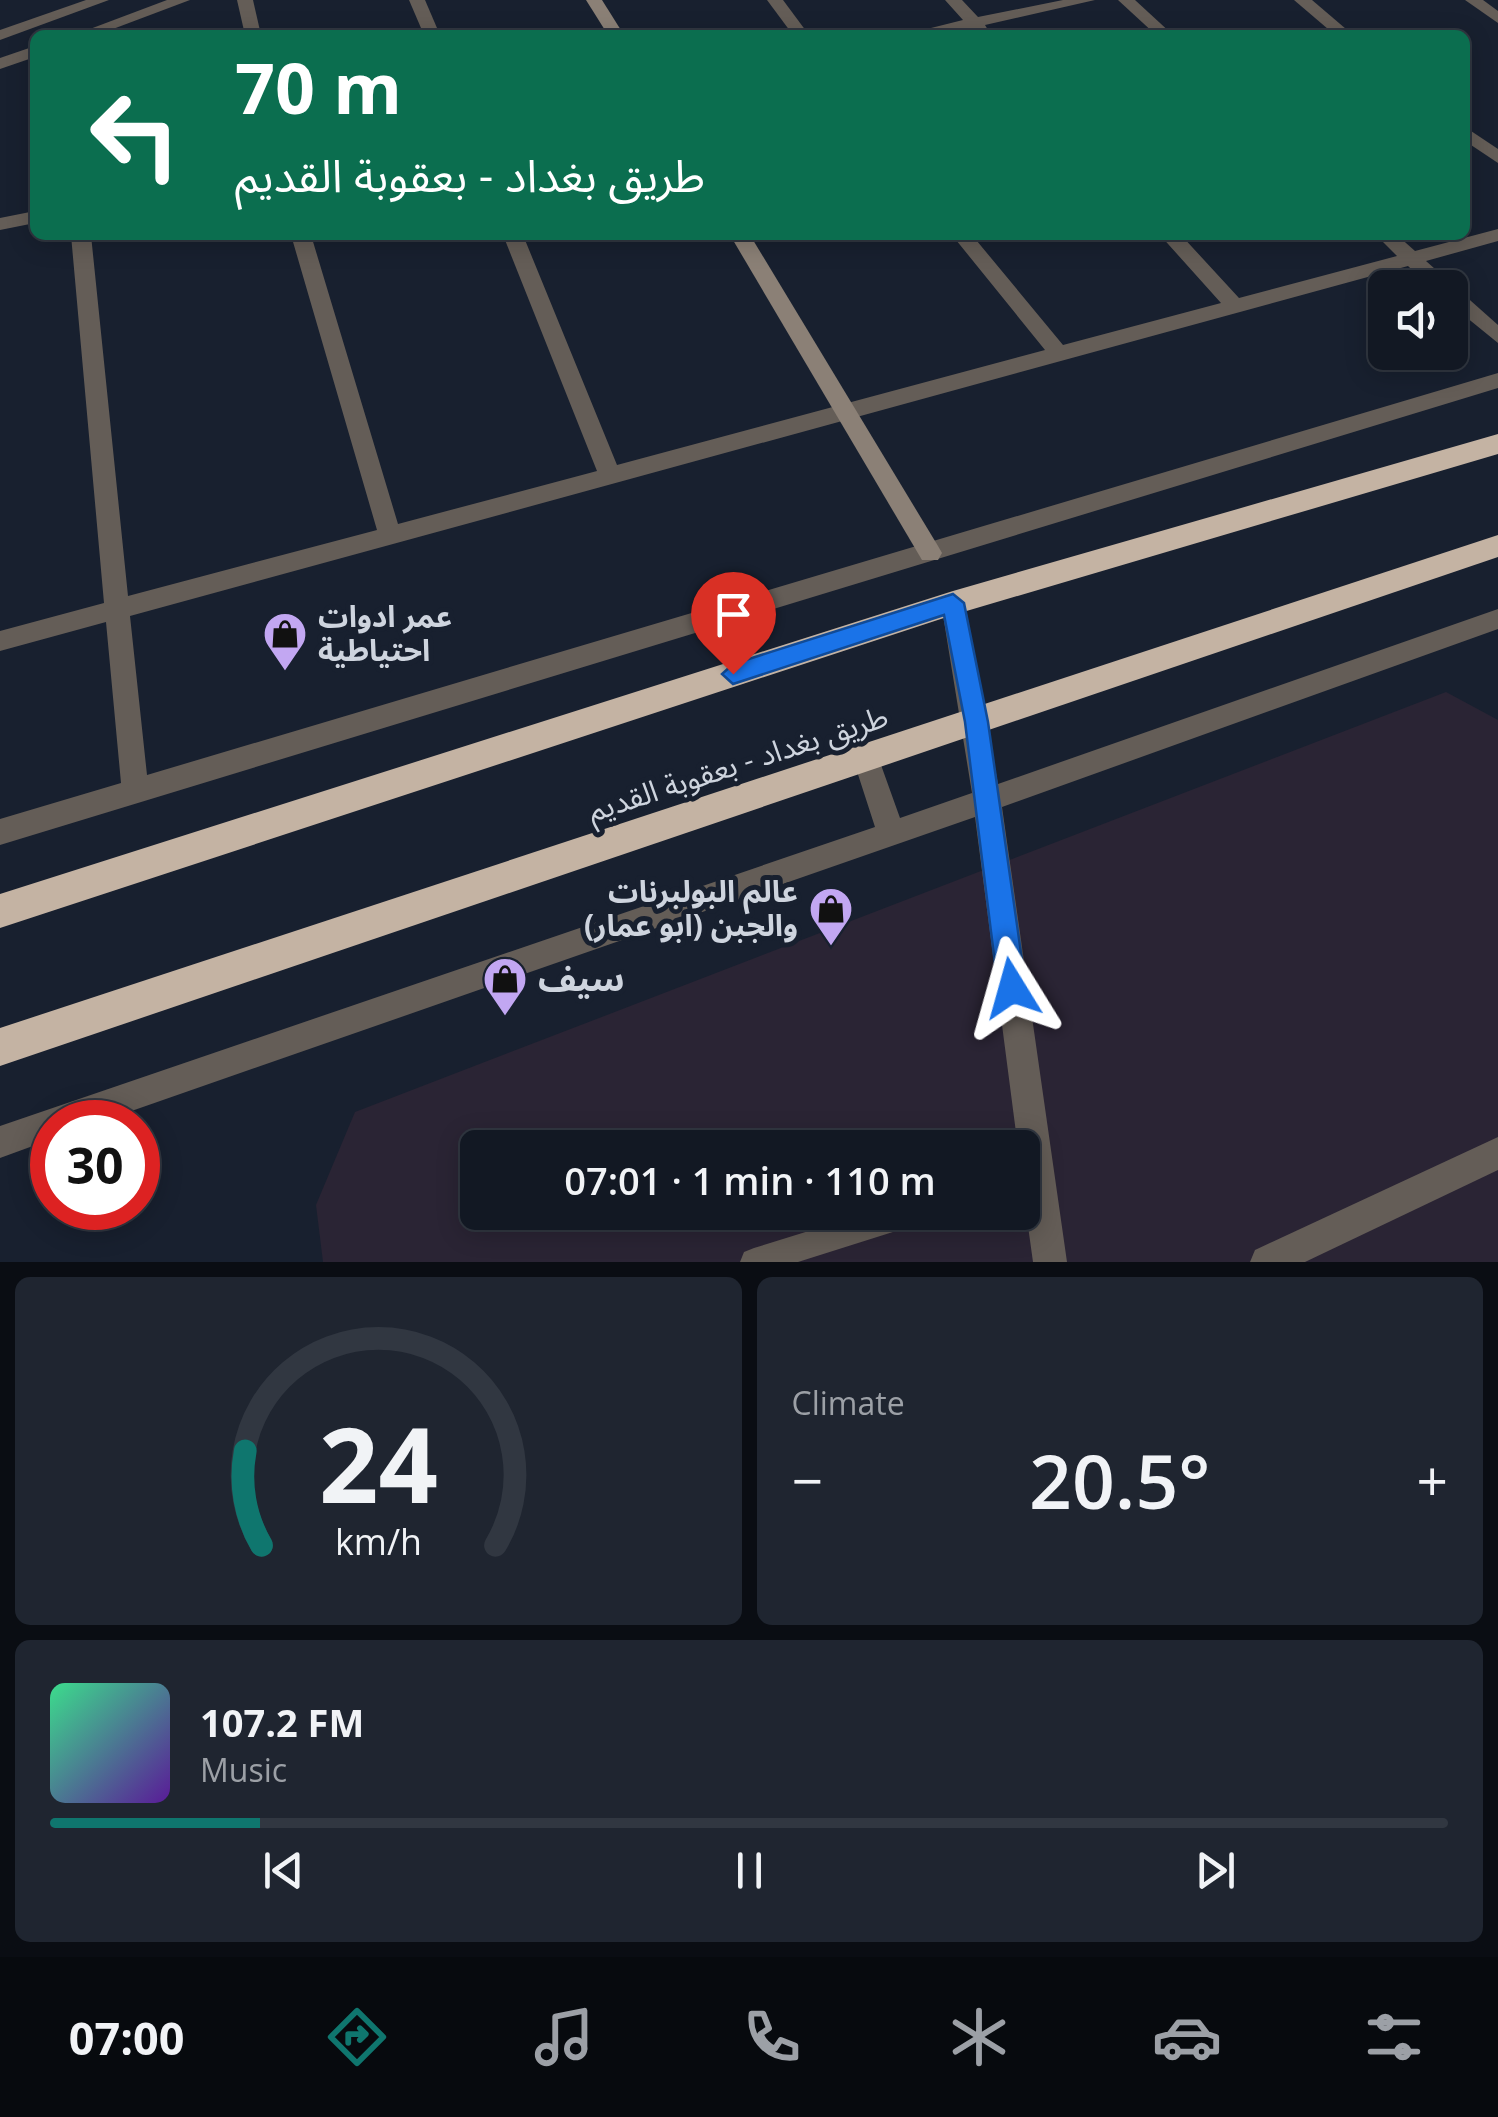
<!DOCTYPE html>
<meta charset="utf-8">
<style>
:root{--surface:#121823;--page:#1f2530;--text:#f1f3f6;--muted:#9ca0a6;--line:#313741;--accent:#0f766e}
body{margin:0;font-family:"Open Sans","Noto Sans Arabic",sans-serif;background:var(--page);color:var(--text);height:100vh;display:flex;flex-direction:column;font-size:38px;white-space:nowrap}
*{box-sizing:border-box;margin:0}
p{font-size:32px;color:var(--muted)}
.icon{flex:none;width:55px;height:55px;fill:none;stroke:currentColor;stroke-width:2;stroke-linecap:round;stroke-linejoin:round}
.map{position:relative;height:1262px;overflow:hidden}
.panel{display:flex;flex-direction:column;gap:15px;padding:15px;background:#0a0d13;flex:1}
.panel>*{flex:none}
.hud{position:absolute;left:30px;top:30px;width:1440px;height:210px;border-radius:15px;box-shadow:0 5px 25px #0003,0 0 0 2px var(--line);background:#0b6e4f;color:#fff;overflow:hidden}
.controls{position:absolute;left:1368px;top:270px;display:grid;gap:20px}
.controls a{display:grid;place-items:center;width:100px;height:100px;border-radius:15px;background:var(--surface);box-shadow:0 5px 25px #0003,0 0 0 2px var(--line);font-size:50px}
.speed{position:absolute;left:30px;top:1100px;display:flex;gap:20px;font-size:50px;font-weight:700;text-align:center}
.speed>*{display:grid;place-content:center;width:130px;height:130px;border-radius:50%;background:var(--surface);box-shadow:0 5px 25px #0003,0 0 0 2px var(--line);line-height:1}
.speed .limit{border:15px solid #d22;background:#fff;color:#111}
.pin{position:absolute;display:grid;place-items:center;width:85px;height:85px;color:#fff;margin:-102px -42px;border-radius:50% 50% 50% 0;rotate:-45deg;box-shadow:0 0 10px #0007}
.pin .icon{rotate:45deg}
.me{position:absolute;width:110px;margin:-55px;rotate:352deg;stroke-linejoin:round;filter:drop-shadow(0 0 8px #0008)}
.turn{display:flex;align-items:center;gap:35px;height:210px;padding:0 40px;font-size:45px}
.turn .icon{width:130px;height:130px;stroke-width:2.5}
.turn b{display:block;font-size:70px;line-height:85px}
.big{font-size:75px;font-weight:600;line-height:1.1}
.panel .card{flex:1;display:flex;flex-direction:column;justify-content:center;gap:15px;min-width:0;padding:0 35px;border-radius:15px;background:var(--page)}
.panel .dial{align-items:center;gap:0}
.dial svg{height:260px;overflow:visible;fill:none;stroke:var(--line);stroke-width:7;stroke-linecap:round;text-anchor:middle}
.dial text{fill:var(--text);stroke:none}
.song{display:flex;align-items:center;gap:30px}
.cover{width:120px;height:120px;border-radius:15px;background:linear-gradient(135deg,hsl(150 70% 55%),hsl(270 70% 35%))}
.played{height:10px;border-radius:5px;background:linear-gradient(90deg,var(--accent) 15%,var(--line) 15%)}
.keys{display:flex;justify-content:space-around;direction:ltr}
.heat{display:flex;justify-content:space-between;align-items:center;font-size:55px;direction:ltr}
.panel .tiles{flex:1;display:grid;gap:15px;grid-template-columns:1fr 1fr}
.card:last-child{grid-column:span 2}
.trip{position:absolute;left:460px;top:1130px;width:580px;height:100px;border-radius:15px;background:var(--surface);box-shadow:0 5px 25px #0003,0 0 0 2px var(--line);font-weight:600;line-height:100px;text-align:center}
.menu{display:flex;height:160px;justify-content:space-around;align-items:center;background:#070a0e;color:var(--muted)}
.menu .icon{width:70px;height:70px}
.menu .selected{color:var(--accent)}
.menu b{font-size:45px;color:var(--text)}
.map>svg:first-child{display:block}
.commercial{fill:#2a2434;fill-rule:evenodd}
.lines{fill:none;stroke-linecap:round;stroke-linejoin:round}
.lane{fill:#645d57;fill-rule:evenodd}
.street{fill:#645d57;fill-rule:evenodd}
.secondary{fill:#8b8076;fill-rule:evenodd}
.highway{fill:#c4b3a3;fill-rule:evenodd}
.route{fill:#1a73e8;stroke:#114b97;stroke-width:2.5}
.labels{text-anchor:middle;stroke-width:10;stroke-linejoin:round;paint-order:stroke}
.poi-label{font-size:30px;font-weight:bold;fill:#ced4de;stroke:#18202f;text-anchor:start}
.street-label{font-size:30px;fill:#ced4de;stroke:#18202f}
.near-poi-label{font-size:35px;font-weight:bold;fill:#ced4de;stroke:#18202f;text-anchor:start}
</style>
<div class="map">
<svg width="1498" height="1262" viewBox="0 0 1498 1262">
<rect width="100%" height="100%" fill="#18202f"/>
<path class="commercial" d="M1446,692L1498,720V1262H323L316,1205L355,1112ZM478,1148H1022V1212H478Z"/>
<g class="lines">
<polygon class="lane" points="870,1212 928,1212 925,1222 915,1225 798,1262 740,1262 744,1252 754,1248"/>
<g class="street">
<polygon points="86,0 109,0 0,40 0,30"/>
<polygon points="167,0 190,0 97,35 74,35"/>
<polygon points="237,0 253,0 261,35 245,35"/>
<polygon points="409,0 425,0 440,35 424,35"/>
<polygon points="767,0 783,0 809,35 793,35"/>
<polygon points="945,0 962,0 978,17 1063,0 1095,0 985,25 991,35 977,35 970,28 935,35 903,35 963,20"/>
<polygon points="1118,0 1135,0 1173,35 1156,35"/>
<polygon points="1294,0 1312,0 1353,35 1335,35"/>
<polygon points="1465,0 1483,0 1498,11 1498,23"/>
<polygon points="35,46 35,57 0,69 0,58"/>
<polygon points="1465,127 1498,149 1498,163 1465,141"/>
<polygon points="35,211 35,223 0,230 0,218"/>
<polygon points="1498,229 1498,241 1426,261 1498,325 1498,343 1450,304 1450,288 1431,288 1408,266 130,616 147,775 1498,373 1498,388 0,845 0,819 121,783 106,622 0,651 0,631 104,603 71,235 91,235 128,596 377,530 291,235 311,235 398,524 597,471 503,235 523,235 617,465 1045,350 952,235 972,235 1063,345 1221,303 1160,235 1181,235 1239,298 1397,256 1376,235 1397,235 1415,251"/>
<polygon points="953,593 962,596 965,603 998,784 1498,609 1498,629 1002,807 1067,1262 1033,1262 1022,1183 1022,1148 1018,1148 975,817 100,1122 52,1122 52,1139 0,1158 0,1126 875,827 853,759 856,751 866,747 876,751 900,818 972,793 941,603 944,596"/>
<polygon points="1498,1137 1498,1170 1305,1262 1250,1262 1255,1250"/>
</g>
<g class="secondary">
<polygon points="586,0 602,0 624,35 608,35"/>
<polygon points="730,235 750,235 938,546 942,553 938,560 922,560"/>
</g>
<g class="highway">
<polygon points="1498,434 1498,454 953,615 0,928 0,894 953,591"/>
<polygon points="1498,535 1498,557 0,1066 0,1028"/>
</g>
</g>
<polygon class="route" points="953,594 964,603 988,722 1026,988 1022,997 1012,1001 1002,997 998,988 965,722 944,615 733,684 722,674 733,664"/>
<defs>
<symbol id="shop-pin" viewBox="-11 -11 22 30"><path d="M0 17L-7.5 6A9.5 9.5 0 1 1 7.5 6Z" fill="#c2a7f2" stroke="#18202f"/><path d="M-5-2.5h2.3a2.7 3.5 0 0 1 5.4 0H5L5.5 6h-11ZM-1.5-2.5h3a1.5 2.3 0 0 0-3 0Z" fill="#111"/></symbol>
</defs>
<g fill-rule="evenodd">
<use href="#shop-pin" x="260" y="609" width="50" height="68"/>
<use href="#shop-pin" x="806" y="884" width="50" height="68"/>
<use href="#shop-pin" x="480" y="954" width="50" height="68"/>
</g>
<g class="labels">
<g class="poi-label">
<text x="318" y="627">عمر ادوات<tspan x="318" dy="34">احتياطية</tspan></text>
<text x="798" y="902" text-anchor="end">عالم البولبرنات<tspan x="798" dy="34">والجبن (ابو عمار)</tspan></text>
</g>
<g class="street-label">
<text transform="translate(738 764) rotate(-18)" y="10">طريق بغداد - بعقوبة القديم</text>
</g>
<g class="near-poi-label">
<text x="538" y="991">سيف</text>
</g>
</g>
</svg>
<div class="controls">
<a><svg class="icon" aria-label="sound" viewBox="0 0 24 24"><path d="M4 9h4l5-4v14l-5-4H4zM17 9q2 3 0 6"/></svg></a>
</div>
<div class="speed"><div class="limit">30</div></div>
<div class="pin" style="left:733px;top:674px;background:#d93025"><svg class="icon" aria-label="arrive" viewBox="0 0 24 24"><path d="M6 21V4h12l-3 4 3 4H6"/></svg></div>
<svg class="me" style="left:1012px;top:988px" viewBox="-20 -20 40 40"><path d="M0-17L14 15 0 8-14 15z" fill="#1a73e8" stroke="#fff" stroke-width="4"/></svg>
<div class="trip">07:01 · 1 min · 110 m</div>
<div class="hud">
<div class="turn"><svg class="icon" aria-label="left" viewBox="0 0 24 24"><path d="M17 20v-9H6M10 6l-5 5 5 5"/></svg><div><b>70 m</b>طريق بغداد - بعقوبة القديم</div></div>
</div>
</div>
<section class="panel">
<div class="tiles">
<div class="card dial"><svg viewBox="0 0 100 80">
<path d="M14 69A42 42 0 1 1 86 69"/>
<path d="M14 69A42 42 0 0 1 9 40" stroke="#0f766e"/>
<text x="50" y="56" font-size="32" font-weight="700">24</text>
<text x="50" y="72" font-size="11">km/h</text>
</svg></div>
<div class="card"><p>Climate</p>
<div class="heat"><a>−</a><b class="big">20.5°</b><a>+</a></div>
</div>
<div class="card">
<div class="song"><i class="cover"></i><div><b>107.2 FM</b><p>Music</p></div></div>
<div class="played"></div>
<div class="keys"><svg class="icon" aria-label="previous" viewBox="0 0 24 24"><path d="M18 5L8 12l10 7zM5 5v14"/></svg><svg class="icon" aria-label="pause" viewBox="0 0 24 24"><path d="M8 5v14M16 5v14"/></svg><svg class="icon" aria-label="next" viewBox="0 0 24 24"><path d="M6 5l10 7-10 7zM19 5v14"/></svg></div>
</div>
</div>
</section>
<nav class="menu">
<b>07:00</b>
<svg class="icon selected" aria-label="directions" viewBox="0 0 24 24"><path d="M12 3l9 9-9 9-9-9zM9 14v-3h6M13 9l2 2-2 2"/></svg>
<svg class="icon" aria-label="music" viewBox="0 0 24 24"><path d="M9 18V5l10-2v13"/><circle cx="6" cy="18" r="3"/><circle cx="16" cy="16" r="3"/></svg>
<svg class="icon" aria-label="phone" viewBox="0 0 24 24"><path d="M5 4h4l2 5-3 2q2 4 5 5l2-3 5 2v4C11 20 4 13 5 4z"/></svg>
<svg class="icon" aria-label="climate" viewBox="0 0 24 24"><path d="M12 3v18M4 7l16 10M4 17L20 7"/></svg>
<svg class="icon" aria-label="car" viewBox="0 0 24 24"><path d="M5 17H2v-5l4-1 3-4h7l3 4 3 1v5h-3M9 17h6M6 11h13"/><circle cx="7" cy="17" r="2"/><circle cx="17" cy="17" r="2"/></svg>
<svg class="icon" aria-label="filters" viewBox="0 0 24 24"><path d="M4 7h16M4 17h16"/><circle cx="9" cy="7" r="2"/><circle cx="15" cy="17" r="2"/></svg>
</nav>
